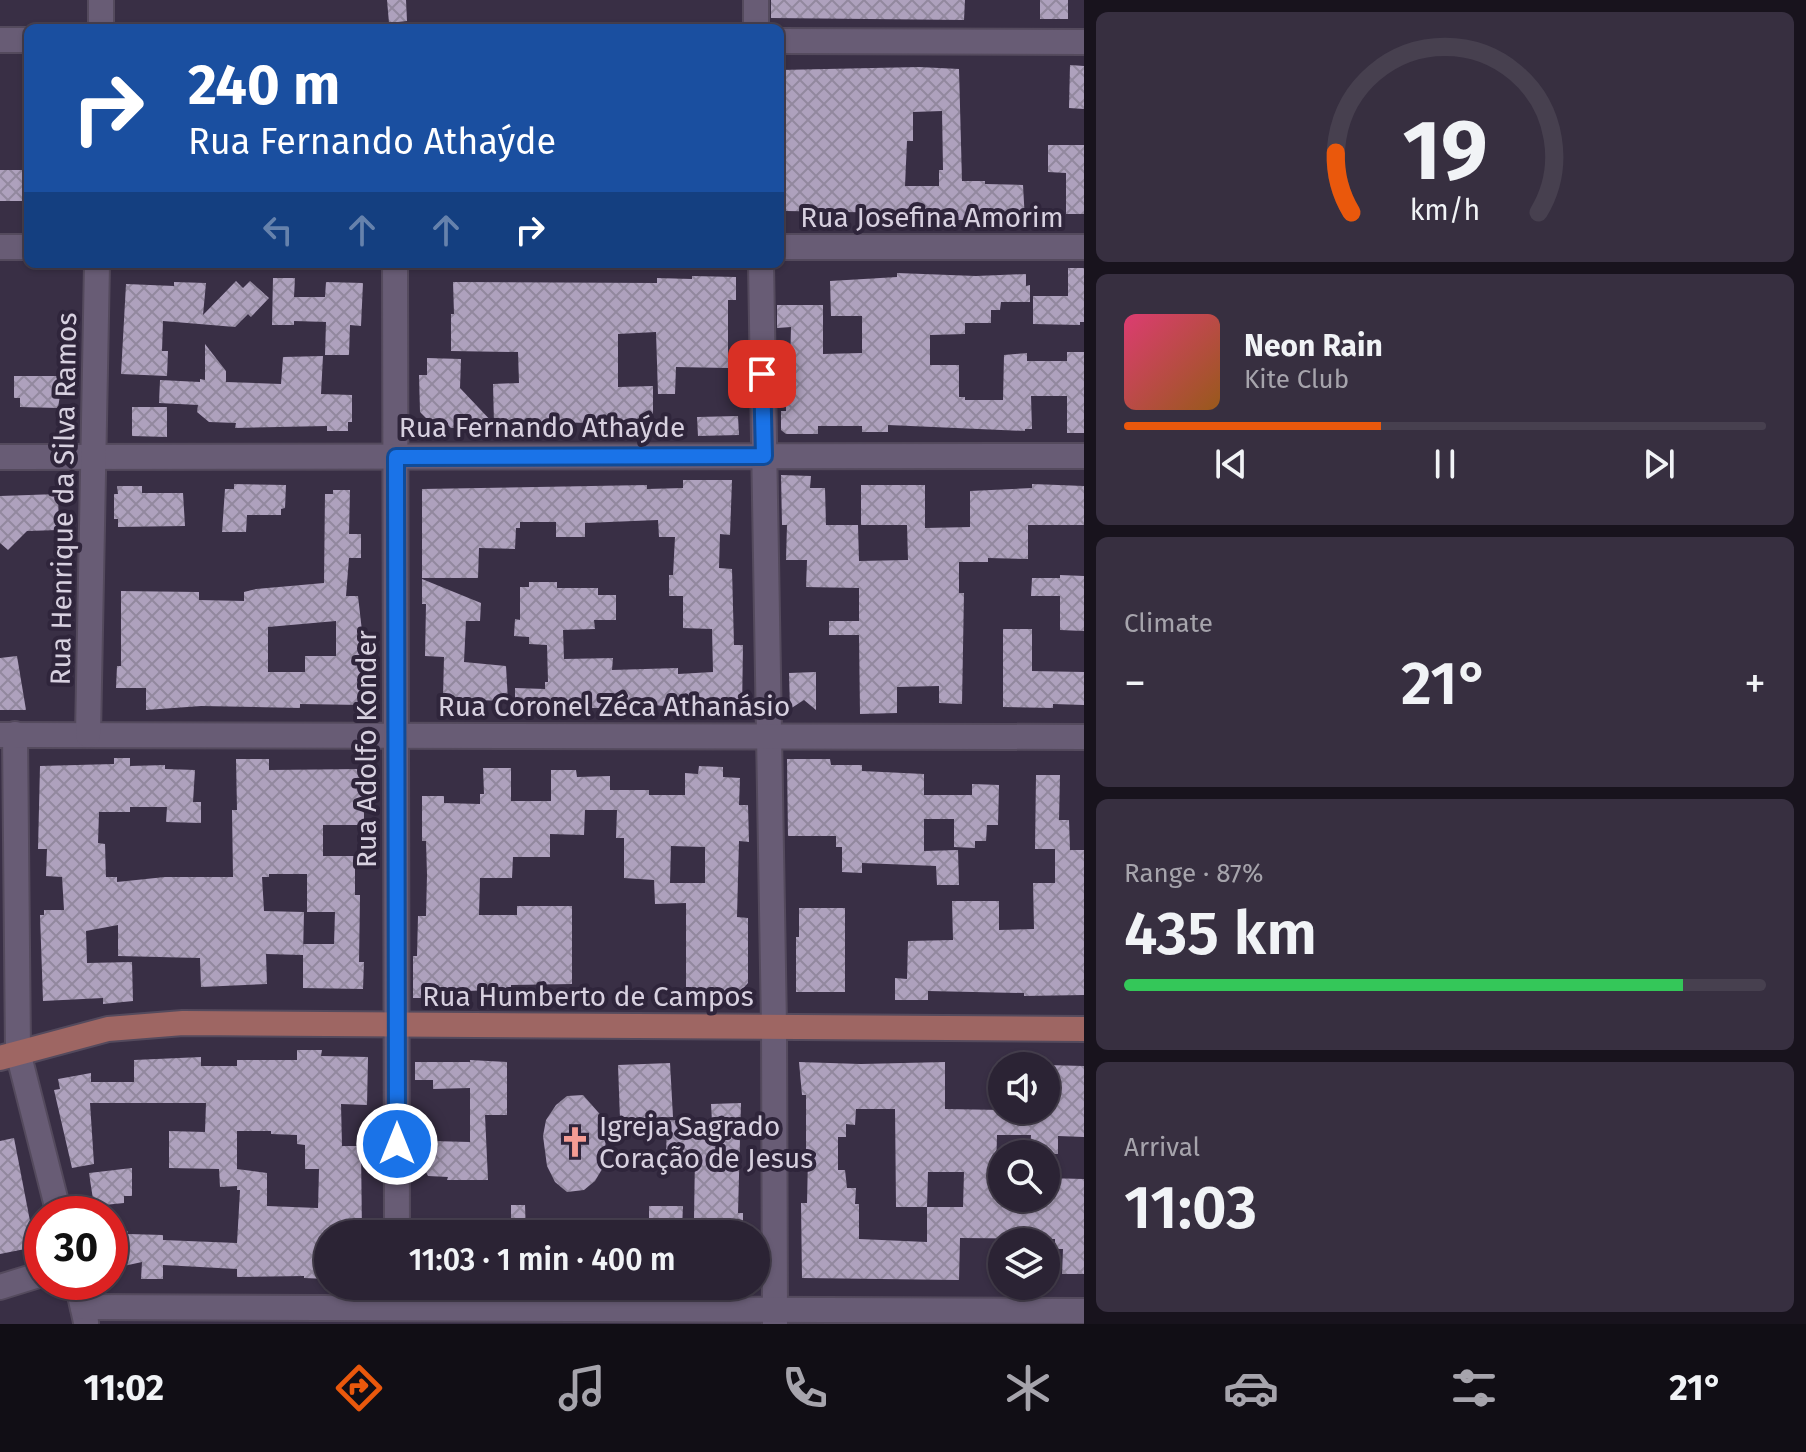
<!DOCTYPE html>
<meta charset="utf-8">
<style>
:root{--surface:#2b2334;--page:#372f40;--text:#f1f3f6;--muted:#a6a4ac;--line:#47404f;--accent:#ea580c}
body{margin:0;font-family:"Fira Sans",sans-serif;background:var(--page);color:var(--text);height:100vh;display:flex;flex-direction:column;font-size:30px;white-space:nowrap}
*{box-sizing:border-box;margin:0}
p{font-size:26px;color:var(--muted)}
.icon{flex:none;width:44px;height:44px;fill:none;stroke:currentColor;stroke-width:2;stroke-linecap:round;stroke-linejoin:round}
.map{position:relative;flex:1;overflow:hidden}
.sheet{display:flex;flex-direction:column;gap:12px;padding:12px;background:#18131d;width:722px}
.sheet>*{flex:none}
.guide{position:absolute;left:24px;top:24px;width:760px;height:244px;border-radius:12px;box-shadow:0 2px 6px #0004,0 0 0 2px var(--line);background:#1a4fa0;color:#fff;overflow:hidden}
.buttons{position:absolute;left:988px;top:1052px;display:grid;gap:16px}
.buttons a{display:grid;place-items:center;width:72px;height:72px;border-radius:50%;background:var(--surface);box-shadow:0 2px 6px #0004,0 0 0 2px var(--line);font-size:40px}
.speed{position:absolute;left:24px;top:1196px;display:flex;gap:16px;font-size:40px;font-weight:700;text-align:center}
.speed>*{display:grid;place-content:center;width:104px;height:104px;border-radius:50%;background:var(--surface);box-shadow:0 2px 6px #0004,0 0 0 2px var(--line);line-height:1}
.speed .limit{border:12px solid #d22;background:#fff;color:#111}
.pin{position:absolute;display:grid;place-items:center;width:68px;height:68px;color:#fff;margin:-34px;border-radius:16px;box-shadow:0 4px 12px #0006}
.me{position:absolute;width:88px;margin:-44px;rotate:0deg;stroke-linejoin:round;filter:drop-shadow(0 0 6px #0008)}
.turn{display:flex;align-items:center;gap:28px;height:168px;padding:0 32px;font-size:36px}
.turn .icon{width:104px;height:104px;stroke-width:2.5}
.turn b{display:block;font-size:56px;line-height:68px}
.lanes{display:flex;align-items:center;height:76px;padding:0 32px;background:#0003;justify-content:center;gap:40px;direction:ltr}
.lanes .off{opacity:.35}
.big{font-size:60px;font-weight:600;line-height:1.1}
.sheet .card{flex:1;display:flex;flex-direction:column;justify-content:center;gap:12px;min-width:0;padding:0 28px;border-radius:12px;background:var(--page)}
.sheet .dial{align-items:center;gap:0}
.dial svg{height:208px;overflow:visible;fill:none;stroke:var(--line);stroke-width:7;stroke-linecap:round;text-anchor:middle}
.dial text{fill:var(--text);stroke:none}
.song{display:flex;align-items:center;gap:24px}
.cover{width:96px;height:96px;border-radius:12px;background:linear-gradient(135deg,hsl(340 70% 55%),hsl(30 70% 35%))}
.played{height:8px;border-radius:4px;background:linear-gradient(90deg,var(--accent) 40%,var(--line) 40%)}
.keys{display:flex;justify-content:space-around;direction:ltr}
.heat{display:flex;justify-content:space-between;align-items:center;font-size:44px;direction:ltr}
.charge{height:12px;border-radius:6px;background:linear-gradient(90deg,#34c759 87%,var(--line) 0)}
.trip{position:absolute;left:314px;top:1220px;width:456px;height:80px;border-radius:40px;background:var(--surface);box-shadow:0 2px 6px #0004,0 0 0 2px var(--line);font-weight:600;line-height:80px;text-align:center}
.menu{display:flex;height:128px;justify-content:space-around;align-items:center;background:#110e15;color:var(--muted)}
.menu .icon{width:56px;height:56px}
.menu .current{color:var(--accent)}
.menu b{font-size:36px;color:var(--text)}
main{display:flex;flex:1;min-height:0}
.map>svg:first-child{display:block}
.building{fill:url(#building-cross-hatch);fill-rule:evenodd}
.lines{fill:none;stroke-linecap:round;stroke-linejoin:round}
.minor-casing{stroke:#544a5d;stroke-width:28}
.major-casing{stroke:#544a5d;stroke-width:28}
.minor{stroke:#685c75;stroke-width:24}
.major{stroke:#9e6663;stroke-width:24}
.route-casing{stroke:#114b97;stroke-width:20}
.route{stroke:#1a73e8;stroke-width:14}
.labels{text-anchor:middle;stroke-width:8;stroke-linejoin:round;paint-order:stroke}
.street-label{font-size:28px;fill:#d7d0df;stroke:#2f253b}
.poi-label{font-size:28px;fill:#d7d0df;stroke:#2f253b;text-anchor:start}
</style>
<main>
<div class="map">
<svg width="1084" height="1324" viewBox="0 0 1084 1324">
<defs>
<pattern id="building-cross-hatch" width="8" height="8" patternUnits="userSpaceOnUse" patternTransform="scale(2)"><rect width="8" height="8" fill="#aea1bd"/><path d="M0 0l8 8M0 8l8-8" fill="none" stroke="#92889e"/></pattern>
</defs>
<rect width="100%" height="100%" fill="#392f45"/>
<g class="building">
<polygon points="387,0 406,0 407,21 389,23"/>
<polygon points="771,0 965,0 964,20 771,18"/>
<rect x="1040" y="0" width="28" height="19"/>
<polygon points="1070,65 1084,66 1084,109 1069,108"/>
<path d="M919,67L959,69L962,181H985V184L1023,185L1025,220H921V225L904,224V213L786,211L785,184H780V70ZM942,111L943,170H939V186H905L907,141H913V112Z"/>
<polygon points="1048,145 1084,145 1084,214 1066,214 1066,173 1048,172"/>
<rect x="0" y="170" width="28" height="31"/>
<polygon points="1068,268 1084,268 1084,322 1080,322 1080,325 1033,324 1033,296 1068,296"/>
<polygon points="897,273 976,276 1026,274 1026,286 1030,285 1030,302 1001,302 1000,310 991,310 991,323 965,323 965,334 930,335 930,365 959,365 959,397 965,397 965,400 1003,400 1004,355 1027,353 1027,361 1067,361 1067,352 1084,352 1084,433 1067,433 1067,396 1031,396 1032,429 1025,429 1025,431 888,425 888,432 862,432 862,426 818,426 818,434 786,434 781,430 781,411 786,411 785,368 790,368 791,327 777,328 777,305 823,305 823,354 862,353 862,316 831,316 830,281 897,277"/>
<polygon points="692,276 736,277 736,300 728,300 728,368 676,367 675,394 658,394 656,332 618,334 618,387 653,386 653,428 590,428 590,423 553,422 553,427 451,428 445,422 440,427 434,421 431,423 420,412 419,375 427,375 427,358 461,359 460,388 494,424 493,384 519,383 518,352 451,351 451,314 454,314 453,282 657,283 657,278 692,279"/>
<polygon points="273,278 295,278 294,297 325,297 326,282 363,283 361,326 350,325 349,355 325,355 326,322 294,321 294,325 272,325"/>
<polygon points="236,281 243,288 250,281 269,298 251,317 248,314 235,327 163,321 162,351 168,351 167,376 121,374 126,284 174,286 174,282 206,283 203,315"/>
<polygon points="205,344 226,371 226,382 281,384 283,357 323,356 321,394 352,395 352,422 348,422 348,431 327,431 327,426 235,428 236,423 209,422 197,412 198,405 159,403 160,380 200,382 200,379 205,380"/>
<polygon points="14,376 63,376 58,408 20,407 20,398 14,398"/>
<polygon points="132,407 167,407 167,437 132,436"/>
<polygon points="738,416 739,435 698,436 697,417"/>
<polygon points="781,475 811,476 810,488 825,488 826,525 858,525 859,561 908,560 907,525 861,525 861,485 925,485 925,528 970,527 970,491 1032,488 1032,484 1084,486 1084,525 1028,525 1028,559 988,558 988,562 959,562 959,593 964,593 962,704 939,703 939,686 897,687 897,713 860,714 859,635 829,635 829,621 859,621 859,588 806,587 807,560 786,560 787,525 782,525"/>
<polygon points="683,480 732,480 730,535 720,534 719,568 732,569 734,645 743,645 742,710 714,710 714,703 678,705 678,707 612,702 612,708 590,708 590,705 515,708 515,688 545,689 545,682 548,682 547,645 529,644 529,637 514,636 515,619 520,620 520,587 529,587 529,582 557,582 557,588 598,588 598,595 616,595 616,620 594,620 595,629 563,630 564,659 613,658 612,670 678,668 678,674 713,672 712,629 683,628 683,596 669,596 669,575 673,575 675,537 659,537 658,520 585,523 585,537 556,537 556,522 520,522 520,528 516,528 515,549 479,548 478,578 422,578 422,489 647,485 647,489 683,488"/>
<polygon points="234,484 286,485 285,508 281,509 281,515 247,515 246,532 222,532 225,489 234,489"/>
<polygon points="117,486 142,486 142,493 183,493 185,526 118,527 118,519 114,519 114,494 118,494"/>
<path d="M333,490H350L349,534H361V558H349L346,596H358L362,631V705L300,704V708L201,706L146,710V688H116L117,666H121V591L199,592V600L244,601V592L256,589L324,583L325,494H333ZM336,621V656H305V672H268V627Z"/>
<polygon points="58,494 59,530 27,531 8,550 0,543 0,496"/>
<polygon points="1060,575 1084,576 1084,631 1060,630 1060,596 1031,596 1032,578 1060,578"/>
<polygon points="422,579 481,603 480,621 466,621 464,662 506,666 508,701 475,700 475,704 454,703 454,697 443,697 444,657 425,656 426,604 422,604"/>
<polygon points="1003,629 1032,629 1032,671 1084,672 1084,705 1053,704 1053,708 1003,707"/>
<polygon points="17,656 26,710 0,710 0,658"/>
<polygon points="816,672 816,710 804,700 790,709 789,673"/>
<polygon points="114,758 130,758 130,766 165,765 165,769 195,770 193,802 201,802 201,823 166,822 167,807 130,807 130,812 99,812 98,843 105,844 106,877 117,877 117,882 165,877 233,877 232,810 237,810 236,759 269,759 269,770 364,769 364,825 323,825 323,856 355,856 355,895 360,895 359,962 364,962 363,989 303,988 303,944 334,944 335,912 307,912 307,874 269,874 269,877 262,877 264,911 304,912 303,955 266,954 267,984 201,987 200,958 118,956 118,925 86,931 87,963 132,962 133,1001 103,1004 103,998 43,1001 40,915 44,915 44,910 64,910 62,877 46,876 47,849 38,849 40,766 114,764"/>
<polygon points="787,759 830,759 831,765 862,765 862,771 924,774 924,795 972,795 972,784 999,785 998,825 987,825 986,841 975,841 975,848 954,847 954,819 924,819 924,851 958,850 959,885 937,885 936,866 862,863 862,873 842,872 842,847 836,847 836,836 788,836"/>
<path d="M699,766L723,767V777L740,778L739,805H748L749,842L739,841L737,917L748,918V983L739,993H725L720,989L686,988V903L655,904L654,880L624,878V838H616L617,810H585L584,835L550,834V857H513L512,878H480L479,915H517V906H572V984L511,985V989L447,992V998H413V956H417L418,916H426L427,875L426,841H422V796H444V803L480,804V794H484L483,768H511V801H551V770H576L577,777L610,776V790H649V795H685V773L698,774ZM671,846L705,847V883H670Z"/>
<polygon points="1036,775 1060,775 1059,820 1069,820 1070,850 1084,850 1084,995 1024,996 1024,993 928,991 928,1000 895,1000 895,978 907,979 908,941 953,940 952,901 999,901 999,930 1034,929 1033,883 1055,883 1055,849 1035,849"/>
<polygon points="799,908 845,908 845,992 796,992 796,937 799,937"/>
<path d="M297,1050H322L321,1056L368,1057L367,1105L341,1104L342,1146H361L362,1234H328V1279L304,1278V1276L237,1277V1269L163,1265V1279H141L142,1262L110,1269V1234L128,1231V1234L163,1235V1240L237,1243L240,1190H237V1186L220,1187L219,1169L169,1168V1131L205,1132L206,1103H90L94,1164L72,1168L54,1090L60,1089L58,1079L91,1073V1082H134V1060L201,1057V1066H237V1060H297ZM237,1131H271V1134L297,1135V1144L305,1145V1169H319L318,1208L267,1206V1173L237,1169Z"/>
<polygon points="470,1060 507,1062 507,1115 485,1115 488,1180 447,1180 448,1177 428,1176 423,1166 423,1157 432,1141 470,1142 470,1088 433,1089 433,1080 415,1080 415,1062 470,1062"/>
<path d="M799,1062L861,1064L945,1062V1109L1002,1110H1046V1065L1084,1066V1137L1058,1136V1154H1030L1031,1135H997L996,1173H1002V1198H1046V1178L1084,1179V1274H1062L1063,1249H1055V1239L960,1238L959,1280L802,1278L801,1203H807L808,1157H806V1095H802ZM856,1109H895L896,1207H927V1242L859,1239V1204H855L856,1188H847L845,1170H838V1137H846V1124L855,1125ZM928,1172H964L963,1207H927Z"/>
<polygon points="670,1063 673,1117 620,1119 618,1065"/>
<polygon points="583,1095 606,1121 605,1164 595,1181 584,1190 567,1192 555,1182 547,1166 543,1136 546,1120 556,1105 567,1096"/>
<polygon points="741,1103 738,1213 743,1213 743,1234 721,1234 721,1218 694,1218 695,1156 666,1156 667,1120 712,1122 711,1104"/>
<polygon points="14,1138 35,1247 0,1254 0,1141"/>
<polygon points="132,1168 132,1196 124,1196 124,1203 94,1206 89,1173"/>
<polygon points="511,1205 525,1205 526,1234 511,1234"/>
<polygon points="649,1206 683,1206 682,1228 649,1228"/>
</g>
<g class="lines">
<defs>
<g id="minor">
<polyline points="756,0 756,28"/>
<polyline points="101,28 101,0"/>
<polyline points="0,40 28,40"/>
<polyline points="780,41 1084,42"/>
<polyline points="0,247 28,247"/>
<polyline points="780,247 1084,247"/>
<polyline points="395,264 397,1234"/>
<polyline points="761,264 774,1027 775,1324"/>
<polyline points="0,457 1084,456"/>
<polyline points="15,734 18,1052 59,1214"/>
<polyline points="0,735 1084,737"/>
<polyline points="88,735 97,264"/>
<polyline points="77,1282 86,1322"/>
<polyline points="0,1287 42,1274"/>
<polyline points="83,1307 1084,1311"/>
</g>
<polyline id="major" points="0,1058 108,1029 183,1023 1084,1029"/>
</defs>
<use href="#minor" class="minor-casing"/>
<use href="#major" class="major-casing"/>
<use href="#minor" class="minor"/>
<use href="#major" class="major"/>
</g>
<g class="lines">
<defs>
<polyline id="route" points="397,1144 396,457 764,456 762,374"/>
</defs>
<use href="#route" class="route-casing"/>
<use href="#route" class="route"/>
</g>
<defs>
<symbol id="church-bare" viewBox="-9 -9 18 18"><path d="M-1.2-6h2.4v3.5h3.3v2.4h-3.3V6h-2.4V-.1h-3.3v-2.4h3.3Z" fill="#f59c94" stroke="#2f253b" stroke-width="2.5" paint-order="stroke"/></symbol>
</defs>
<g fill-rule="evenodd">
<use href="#church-bare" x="553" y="1120" width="44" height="44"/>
</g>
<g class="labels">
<g class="street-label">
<text x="932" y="227">Rua Josefina Amorim</text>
<text x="542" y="437">Rua Fernando Athaýde</text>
<text transform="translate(63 499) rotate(-89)" y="10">Rua Henrique da Silva Ramos</text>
<text x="614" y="716">Rua Coronel Zéca Athanásio</text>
<text transform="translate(366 749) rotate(-90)" y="10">Rua Adolfo Konder</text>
<text x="588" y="1006">Rua Humberto de Campos</text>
</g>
<g class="poi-label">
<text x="599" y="1136">Igreja Sagrado<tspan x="599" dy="32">Coração de Jesus</tspan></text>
</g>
</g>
</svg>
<div class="buttons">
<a><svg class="icon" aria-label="sound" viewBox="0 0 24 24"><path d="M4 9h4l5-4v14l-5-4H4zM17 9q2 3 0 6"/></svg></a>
<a><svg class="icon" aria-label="search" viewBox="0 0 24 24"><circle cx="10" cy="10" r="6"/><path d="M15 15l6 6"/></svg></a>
<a><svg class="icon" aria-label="layers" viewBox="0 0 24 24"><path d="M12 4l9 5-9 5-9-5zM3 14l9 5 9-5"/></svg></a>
</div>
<div class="speed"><div class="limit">30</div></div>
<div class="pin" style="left:762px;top:374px;background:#d93025"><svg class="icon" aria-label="arrive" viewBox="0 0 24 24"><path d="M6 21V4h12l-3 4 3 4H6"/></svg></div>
<svg class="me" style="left:397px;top:1144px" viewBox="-20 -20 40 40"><circle r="17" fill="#1a73e8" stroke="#fff" stroke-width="3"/><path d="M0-11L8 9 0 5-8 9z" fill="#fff"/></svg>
<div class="trip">11:03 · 1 min · 400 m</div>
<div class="guide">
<div class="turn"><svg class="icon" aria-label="right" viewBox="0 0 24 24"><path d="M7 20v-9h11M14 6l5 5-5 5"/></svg><div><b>240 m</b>Rua Fernando Athaýde</div></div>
<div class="lanes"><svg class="icon off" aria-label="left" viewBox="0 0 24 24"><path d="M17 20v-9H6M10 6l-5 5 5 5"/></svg><svg class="icon off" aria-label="ahead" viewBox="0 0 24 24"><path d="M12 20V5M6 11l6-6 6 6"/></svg><svg class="icon off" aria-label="ahead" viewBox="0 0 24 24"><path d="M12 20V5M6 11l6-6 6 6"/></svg><svg class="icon" aria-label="right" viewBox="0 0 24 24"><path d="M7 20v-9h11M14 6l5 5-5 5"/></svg></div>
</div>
</div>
<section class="sheet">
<div class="card dial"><svg viewBox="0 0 100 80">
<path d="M14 69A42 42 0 1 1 86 69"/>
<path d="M14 69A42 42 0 0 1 8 46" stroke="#ea580c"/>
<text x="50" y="56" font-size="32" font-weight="700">19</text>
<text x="50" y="72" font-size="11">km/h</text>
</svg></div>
<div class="card">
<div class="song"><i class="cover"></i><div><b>Neon Rain</b><p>Kite Club</p></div></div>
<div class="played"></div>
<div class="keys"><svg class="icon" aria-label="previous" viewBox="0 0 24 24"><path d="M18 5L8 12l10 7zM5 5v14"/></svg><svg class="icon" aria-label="pause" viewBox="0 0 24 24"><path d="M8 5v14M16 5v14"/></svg><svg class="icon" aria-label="next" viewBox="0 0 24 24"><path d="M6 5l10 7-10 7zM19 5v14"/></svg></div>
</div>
<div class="card"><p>Climate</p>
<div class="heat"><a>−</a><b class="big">21°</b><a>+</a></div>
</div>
<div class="card"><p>Range · 87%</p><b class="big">435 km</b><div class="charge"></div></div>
<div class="card"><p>Arrival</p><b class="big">11:03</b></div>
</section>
</main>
<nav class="menu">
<b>11:02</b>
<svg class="icon current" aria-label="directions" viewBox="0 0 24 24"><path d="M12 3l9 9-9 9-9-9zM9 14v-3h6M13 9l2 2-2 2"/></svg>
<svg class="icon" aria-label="music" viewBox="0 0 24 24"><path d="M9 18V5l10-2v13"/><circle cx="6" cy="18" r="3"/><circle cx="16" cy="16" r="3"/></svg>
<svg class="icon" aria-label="phone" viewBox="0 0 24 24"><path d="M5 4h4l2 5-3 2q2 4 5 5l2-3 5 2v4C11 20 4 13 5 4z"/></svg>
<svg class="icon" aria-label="climate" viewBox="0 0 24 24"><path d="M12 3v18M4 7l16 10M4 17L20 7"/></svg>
<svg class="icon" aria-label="car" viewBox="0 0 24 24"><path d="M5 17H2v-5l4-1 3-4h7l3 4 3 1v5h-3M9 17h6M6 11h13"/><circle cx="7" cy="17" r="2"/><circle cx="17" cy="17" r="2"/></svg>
<svg class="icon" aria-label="filters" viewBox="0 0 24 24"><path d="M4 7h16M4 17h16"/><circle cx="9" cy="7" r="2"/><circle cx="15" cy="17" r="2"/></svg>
<b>21°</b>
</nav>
